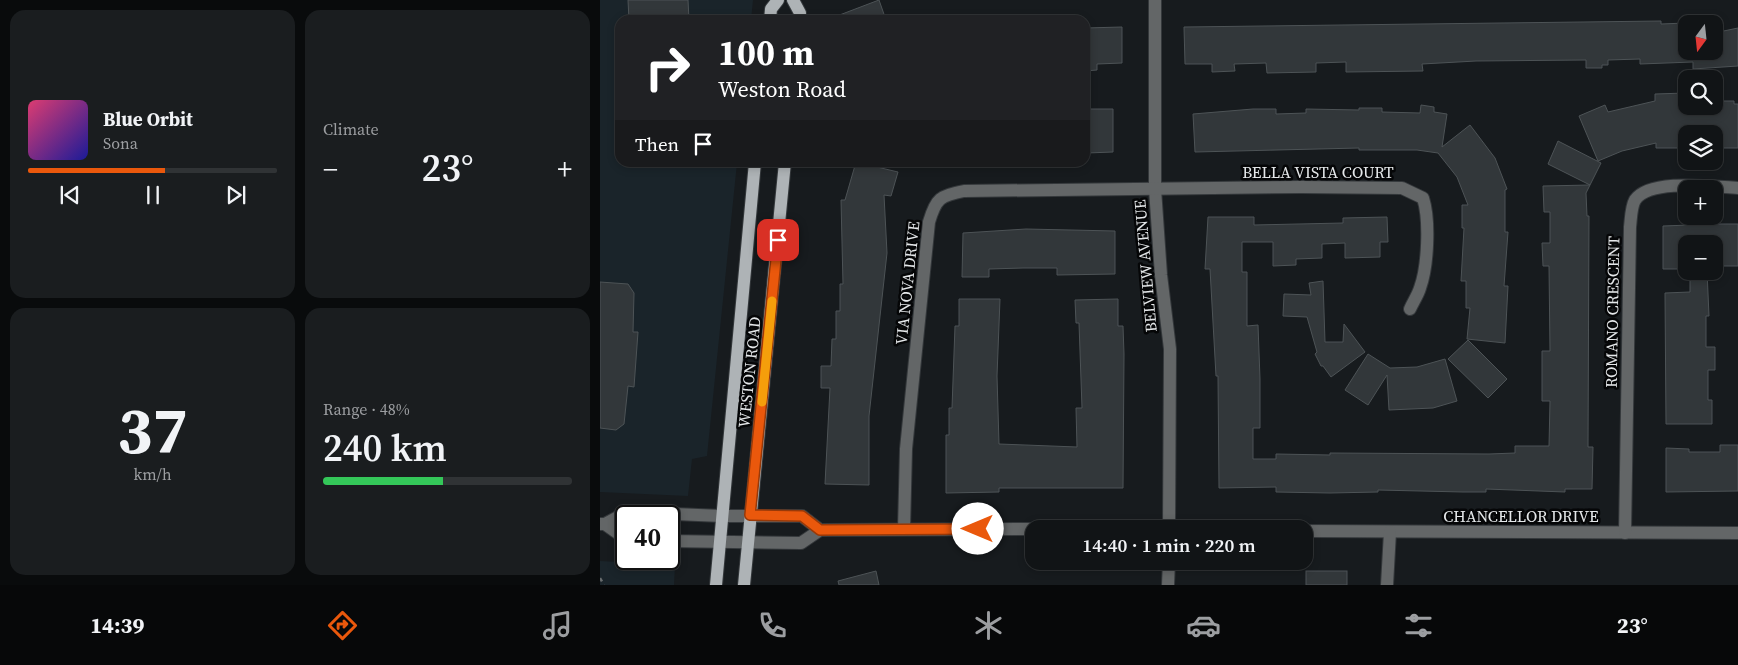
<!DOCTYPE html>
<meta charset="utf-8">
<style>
:root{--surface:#111416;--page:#1a1d1f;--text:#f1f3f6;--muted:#9c9ea1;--line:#303335;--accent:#ea580c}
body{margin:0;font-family:"Source Serif 4",serif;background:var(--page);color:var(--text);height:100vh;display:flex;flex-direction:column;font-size:19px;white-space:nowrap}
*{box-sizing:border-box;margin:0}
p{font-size:16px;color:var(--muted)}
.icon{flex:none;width:28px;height:28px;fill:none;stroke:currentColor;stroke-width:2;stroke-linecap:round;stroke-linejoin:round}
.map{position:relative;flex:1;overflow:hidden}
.sheet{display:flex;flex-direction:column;gap:10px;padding:10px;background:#090b0c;width:600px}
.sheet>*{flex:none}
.banner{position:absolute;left:15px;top:15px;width:475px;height:152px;border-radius:15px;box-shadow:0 2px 8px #0003,0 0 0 1px var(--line);background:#202124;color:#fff;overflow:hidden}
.needle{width:32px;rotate:195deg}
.buttons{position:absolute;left:1078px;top:15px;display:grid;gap:10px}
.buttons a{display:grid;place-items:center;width:45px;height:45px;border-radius:10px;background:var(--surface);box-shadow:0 2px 8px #0003,0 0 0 1px var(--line);font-size:25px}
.speed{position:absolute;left:15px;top:505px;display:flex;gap:10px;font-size:25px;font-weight:700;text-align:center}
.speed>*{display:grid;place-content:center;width:65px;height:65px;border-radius:50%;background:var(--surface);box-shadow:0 2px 8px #0003,0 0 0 1px var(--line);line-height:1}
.speed .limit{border:2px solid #111;border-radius:8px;background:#fff;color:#111}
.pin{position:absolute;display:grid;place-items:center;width:42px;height:42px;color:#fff;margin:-21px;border-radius:10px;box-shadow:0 2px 8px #0006}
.me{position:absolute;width:55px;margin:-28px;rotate:270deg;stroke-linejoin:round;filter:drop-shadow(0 0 4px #0008)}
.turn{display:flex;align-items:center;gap:18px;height:105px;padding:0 20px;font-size:22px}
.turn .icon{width:65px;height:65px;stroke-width:2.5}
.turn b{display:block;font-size:35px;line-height:42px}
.then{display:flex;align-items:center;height:48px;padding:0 20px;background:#0003;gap:10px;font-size:19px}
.big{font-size:38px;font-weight:600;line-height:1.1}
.sheet .widget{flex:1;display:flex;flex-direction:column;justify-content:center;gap:8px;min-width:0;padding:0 18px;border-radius:15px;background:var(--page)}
.sheet .dial{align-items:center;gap:0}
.dial b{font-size:65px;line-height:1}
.song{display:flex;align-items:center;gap:15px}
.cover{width:60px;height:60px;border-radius:8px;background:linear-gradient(135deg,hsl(340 70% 55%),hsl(240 70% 35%))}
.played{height:5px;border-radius:2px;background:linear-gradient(90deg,var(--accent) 55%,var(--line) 55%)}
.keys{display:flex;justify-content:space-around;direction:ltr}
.heat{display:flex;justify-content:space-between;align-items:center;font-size:28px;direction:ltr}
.charge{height:8px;border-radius:4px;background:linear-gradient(90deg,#34c759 48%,var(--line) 0)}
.sheet .tiles{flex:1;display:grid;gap:10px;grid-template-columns:repeat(2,1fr)}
.trip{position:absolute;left:425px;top:520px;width:288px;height:50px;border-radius:15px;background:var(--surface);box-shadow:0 2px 8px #0003,0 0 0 1px var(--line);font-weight:600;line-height:50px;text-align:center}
.dock{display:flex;height:80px;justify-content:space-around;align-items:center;background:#070809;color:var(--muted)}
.dock .icon{width:35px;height:35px}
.dock .selected{color:var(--accent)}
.dock b{font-size:22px;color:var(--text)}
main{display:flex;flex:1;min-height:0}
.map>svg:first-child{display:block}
.built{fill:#1a242a}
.building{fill:#32373a;stroke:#4d5356}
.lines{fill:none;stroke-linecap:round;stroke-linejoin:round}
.minor-casing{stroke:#34383b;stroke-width:14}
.major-casing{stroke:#34383b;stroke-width:14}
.path{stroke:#676b6d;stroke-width:2.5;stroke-dasharray:4 4;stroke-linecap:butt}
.minor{stroke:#636667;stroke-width:12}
.major{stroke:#aeb3b6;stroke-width:12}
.route-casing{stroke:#983908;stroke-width:12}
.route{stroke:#ea580c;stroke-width:9}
.slow{stroke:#f59e0b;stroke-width:9}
.labels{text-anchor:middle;stroke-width:5;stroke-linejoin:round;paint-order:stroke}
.street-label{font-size:16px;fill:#e5e8ea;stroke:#050607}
</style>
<main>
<section class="sheet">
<div class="tiles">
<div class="widget">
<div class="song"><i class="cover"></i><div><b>Blue Orbit</b><p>Sona</p></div></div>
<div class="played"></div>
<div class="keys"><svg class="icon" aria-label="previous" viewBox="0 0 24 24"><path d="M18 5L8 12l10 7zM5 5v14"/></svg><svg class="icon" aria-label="pause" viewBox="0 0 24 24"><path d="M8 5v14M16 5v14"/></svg><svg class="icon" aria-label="next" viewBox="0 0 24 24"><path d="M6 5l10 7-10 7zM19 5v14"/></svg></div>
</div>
<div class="widget"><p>Climate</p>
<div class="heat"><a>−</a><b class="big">23°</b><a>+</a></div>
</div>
<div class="widget dial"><b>37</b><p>km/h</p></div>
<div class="widget"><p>Range · 48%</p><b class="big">240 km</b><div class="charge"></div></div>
</div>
</section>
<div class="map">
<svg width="1138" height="585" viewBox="0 0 1138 585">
<rect width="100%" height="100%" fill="#171b1e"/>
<g class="built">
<polygon points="0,0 153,0 151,20 20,20 20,162 137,163 107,456 92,459 88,496 0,492"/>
<polygon points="0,561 75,565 74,585 0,585"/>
</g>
<g class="building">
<polygon points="28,0 88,0 89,20 29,20"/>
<polygon points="279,0 286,20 229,20 229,19"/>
<polygon points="1061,21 1061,24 1086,23 1086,51 1114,51 1114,33 1138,28 1138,66 1093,69 1093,62 1040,64 1040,59 1008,60 1008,65 1002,65 1002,68 986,68 986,60 876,61 822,64 823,71 746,72 746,62 716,63 716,72 667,73 666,63 634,64 635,71 612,72 612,64 585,64 584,27"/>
<polygon points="522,27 522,63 497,64 497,70 485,71 485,28"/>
<polygon points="1086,93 1086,106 1114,106 1114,101 1134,101 1134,104 1138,104 1138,148 1114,148 1114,134 1086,134 1086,148 1056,148 1056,143 1022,151 998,161 979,116 1005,105 1008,112 1055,101 1055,94"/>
<polygon points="821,105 834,107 834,112 847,114 842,147 870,125 895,158 907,189 905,190 905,232 908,232 904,286 908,286 905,343 867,339 870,308 866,308 866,281 861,281 864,228 862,228 862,205 868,205 857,177 838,153 817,150 759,150 759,148 595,152 593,114 653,109 676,109 676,114 706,113 706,109 759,110 759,108 782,108 782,112 820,113"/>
<polygon points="487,109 513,109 513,152 487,153"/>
<polygon points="958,141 1001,163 986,193 987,216 989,216 988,447 993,447 992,489 965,489 965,492 886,489 886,492 863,492 778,490 778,492 730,493 676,492 676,487 619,488 618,376 616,376 610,269 605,269 608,217 654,217 654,225 743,223 743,218 787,217 788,242 780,242 780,257 745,258 745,243 722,244 722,258 696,259 696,265 673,266 673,242 642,242 642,272 647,272 647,326 658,325 660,379 660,428 653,428 653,459 676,459 676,454 730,455 730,453 889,454 915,453 915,446 949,446 950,401 942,401 942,351 950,351 949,266 943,266 942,243 950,243 950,212 944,212 943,186 990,185 948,164"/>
<polygon points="256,162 298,172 291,196 284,195 287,253 269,416 269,485 225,484 230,388 221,388 221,366 231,366 232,339 236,339 236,311 240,311 240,284 243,284 241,200 245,200"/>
<polygon points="1116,224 1138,224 1138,266 1116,266 1116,244 1085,244 1085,269 1063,269 1063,226"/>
<polygon points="426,229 515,231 515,274 457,275 457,268 423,268 389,269 389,277 362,277 363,233"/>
<polygon points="1090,271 1107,271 1109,316 1106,316 1106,347 1115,347 1115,370 1108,370 1108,400 1112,400 1112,424 1066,424 1065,293 1090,292"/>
<polygon points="723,281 725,342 743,342 744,324 765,352 731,377 723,366 721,366 715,354 717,352 707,317 683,316 684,294 711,295 709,283"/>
<polygon points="0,282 28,284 34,293 33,332 38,332 34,387 28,386 24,424 16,430 0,428"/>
<polygon points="359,299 400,299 397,376 399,444 477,447 476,408 482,408 479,323 476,323 475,300 518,299 518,326 523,326 524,354 523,488 399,488 399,492 346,493 346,435 349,435 349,408 352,408 355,326 359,326"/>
<polygon points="868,340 907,379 888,398 848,359"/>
<polygon points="768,354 790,368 817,367 845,359 857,401 833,408 789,410 787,375 768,405 745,390"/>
<polygon points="1120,445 1138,445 1138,491 1066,492 1066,448 1089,449 1089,452 1120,452"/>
<polygon points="276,571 279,585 239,585 238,581"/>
<rect x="706" y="571" width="41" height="14"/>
</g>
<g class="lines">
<defs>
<g id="minor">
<polyline points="555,0 555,189 561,275 570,349 569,529"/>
<polyline points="0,524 5,524 27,512 122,516 202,516 220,530"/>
<polyline points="5,524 26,539"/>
<path d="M304,529L306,449L329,222C336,198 340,196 364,191L701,187L802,188L823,198C830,220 828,266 820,288C818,295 813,302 810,309"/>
<polyline points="704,531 1138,533"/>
<path d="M1025,533L1030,227C1031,219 1031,207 1035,200C1050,178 1114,187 1138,188"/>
<polyline points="69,541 201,543 220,530 434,529"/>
<polyline points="568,585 569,561"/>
<polyline points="787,585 790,532"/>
</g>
<g id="major">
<polyline points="193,0 200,13 199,20"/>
<polyline points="170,20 171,9 178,0"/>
<polyline points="116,585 155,162"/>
<polyline points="144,585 185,162"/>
</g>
</defs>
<use href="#minor" class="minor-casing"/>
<use href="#major" class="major-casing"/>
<polyline class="path" points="0,578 4,585"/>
<use href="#minor" class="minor"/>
<use href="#major" class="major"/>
</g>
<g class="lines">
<defs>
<polyline id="route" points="178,240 150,515 202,516 220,530 378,529"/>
</defs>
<use href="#route" class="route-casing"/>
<use href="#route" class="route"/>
<polyline class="slow" points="162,402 172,301"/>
</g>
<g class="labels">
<g class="street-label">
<text x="718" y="178">BELLA VISTA COURT</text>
<text transform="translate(545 266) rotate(-95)" y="6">BELVIEW AVENUE</text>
<text transform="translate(307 283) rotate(-84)" y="6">VIA NOVA DRIVE</text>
<text transform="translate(1012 312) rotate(-89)" y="6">ROMANO CRESCENT</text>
<text transform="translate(149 372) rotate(-84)" y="6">WESTON ROAD</text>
<text x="921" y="522">CHANCELLOR DRIVE</text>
</g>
</g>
</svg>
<div class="buttons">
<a><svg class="needle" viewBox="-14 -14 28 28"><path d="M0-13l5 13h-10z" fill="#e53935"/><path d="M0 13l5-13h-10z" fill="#9c9ea1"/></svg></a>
<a><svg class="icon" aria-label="search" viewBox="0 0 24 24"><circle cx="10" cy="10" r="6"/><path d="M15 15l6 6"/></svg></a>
<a><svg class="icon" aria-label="layers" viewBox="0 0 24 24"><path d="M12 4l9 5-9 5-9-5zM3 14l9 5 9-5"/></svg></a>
<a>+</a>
<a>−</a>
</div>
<div class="speed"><div class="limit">40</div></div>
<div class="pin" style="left:178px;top:240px;background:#d93025"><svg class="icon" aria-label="arrive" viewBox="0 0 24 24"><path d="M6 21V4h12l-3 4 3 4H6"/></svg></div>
<svg class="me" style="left:378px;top:529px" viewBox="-20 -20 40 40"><circle r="19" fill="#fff"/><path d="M0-13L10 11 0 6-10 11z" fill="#ea580c"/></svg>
<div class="trip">14:40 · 1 min · 220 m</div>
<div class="banner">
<div class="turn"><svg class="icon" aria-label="right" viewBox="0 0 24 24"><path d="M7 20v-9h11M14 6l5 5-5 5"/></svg><div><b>100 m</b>Weston Road</div></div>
<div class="then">Then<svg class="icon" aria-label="arrive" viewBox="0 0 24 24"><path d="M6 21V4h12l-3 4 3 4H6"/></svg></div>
</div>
</div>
</main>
<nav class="dock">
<b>14:39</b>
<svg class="icon selected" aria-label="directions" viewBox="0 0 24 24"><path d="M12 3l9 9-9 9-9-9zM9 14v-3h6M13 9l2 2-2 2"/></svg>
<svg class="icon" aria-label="music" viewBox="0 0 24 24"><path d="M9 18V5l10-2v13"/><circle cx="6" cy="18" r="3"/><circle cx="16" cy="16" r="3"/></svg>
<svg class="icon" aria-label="phone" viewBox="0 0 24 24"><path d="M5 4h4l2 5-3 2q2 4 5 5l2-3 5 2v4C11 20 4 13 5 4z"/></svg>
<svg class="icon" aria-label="climate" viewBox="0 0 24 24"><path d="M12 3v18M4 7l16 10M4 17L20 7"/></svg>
<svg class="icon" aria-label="car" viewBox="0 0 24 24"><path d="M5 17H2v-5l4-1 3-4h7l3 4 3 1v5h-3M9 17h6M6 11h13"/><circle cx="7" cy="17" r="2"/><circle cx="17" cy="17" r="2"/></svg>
<svg class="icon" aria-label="filters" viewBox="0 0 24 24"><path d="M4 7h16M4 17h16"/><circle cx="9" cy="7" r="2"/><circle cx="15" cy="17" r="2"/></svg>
<b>23°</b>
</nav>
